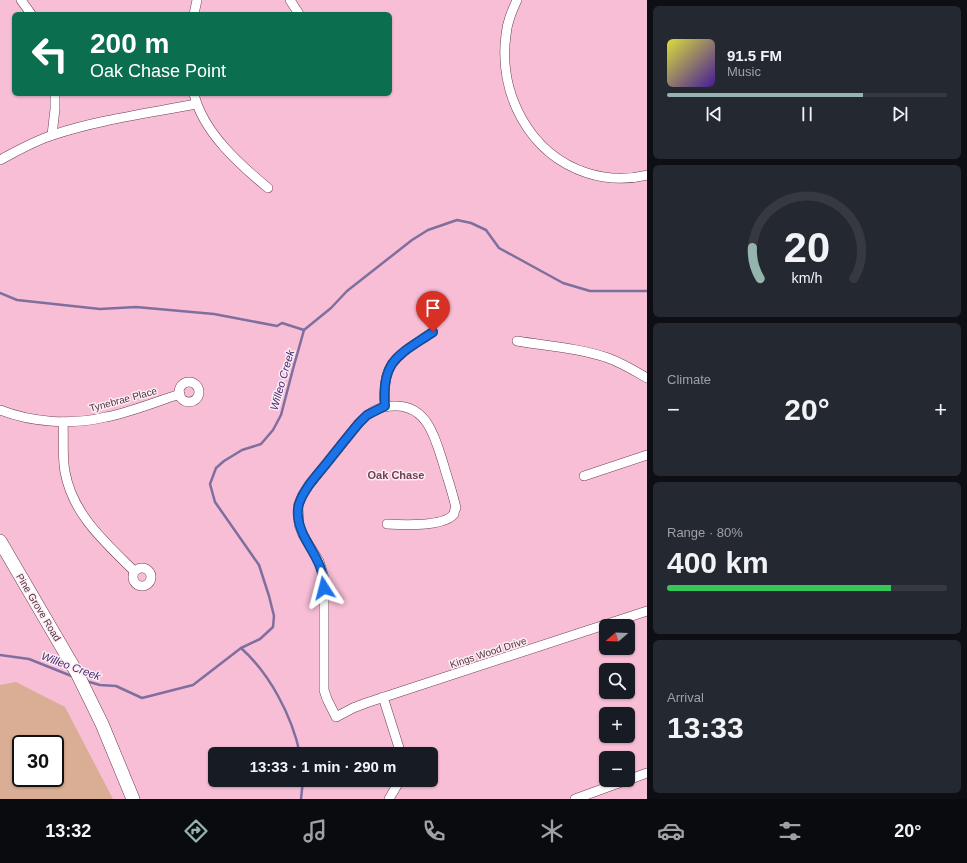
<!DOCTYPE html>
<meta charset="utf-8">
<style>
:root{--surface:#171b24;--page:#242831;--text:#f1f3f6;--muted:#9ea1a6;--line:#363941;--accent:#96b4ae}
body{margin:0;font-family:Arial,sans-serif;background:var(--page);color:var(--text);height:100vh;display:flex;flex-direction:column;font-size:15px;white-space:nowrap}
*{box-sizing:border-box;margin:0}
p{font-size:13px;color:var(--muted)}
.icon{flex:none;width:22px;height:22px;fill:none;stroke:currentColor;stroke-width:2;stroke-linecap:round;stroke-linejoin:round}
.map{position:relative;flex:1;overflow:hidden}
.drawer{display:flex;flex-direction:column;gap:6px;padding:6px;background:#0d0f14;width:320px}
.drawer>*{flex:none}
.hud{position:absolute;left:12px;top:12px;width:380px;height:84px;border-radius:6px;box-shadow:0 1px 3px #0004;background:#0b6e4f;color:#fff;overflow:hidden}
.needle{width:26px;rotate:251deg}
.fabs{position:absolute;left:599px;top:619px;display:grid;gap:8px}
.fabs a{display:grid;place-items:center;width:36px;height:36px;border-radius:6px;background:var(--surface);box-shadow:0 1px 3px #0004;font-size:20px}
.speed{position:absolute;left:12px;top:735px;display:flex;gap:8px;font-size:20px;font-weight:700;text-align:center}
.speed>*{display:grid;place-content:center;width:52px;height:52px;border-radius:50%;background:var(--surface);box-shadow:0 1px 3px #0004;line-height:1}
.speed .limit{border:2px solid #111;border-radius:6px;background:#fff;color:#111}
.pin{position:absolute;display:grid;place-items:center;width:34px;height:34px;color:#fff;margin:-41px -17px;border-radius:50% 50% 50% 0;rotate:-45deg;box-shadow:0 0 4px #0007}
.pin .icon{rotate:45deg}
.me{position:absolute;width:44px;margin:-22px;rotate:351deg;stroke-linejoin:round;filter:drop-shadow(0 0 3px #0008)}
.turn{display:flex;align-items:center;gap:14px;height:84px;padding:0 12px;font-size:18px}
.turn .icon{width:52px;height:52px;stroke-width:2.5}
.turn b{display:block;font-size:28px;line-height:34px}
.big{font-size:30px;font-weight:700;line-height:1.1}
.drawer .widget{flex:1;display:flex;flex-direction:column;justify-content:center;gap:6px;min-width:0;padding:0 14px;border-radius:6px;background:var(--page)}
.drawer .dial{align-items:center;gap:0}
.dial svg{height:104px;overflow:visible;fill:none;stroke:var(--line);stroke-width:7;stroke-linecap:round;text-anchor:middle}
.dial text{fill:var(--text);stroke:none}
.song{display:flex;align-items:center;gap:12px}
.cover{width:48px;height:48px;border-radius:6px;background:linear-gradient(135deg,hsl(60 70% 55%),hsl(260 70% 35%))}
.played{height:4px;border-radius:2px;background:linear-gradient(90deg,var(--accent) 70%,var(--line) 70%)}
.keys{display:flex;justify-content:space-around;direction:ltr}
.heat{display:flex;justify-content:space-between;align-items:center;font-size:22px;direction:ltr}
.charge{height:6px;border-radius:3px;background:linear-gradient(90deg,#34c759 80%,var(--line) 0)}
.trip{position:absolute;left:208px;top:747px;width:230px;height:40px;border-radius:6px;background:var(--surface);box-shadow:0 1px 3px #0004;font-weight:700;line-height:40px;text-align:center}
.menu{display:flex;height:64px;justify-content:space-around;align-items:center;background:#090b0e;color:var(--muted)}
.menu .icon{width:28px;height:28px}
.menu .current{color:var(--accent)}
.menu b{font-size:18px;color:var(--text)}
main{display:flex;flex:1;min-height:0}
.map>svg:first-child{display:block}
.green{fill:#d9ae95;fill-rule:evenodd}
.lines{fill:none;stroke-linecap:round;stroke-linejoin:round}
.stream{stroke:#7e6f9e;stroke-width:2.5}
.minor-casing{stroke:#6d3d52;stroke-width:10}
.secondary-casing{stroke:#6d3d52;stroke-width:14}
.minor{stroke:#fff;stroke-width:9}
.secondary{stroke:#fff;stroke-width:13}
.route-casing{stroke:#114b97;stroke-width:10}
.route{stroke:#1a73e8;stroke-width:7}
.labels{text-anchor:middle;stroke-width:3;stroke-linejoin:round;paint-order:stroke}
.street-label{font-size:10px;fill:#4c353f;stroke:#ffecf3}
.water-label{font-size:11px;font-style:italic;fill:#432d78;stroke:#ffecf3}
.neighbourhood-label{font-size:11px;font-weight:bold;fill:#704055;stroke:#ffecf3}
</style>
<main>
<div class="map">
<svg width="647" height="799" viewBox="0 0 647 799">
<rect width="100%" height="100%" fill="#f8bed6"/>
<path class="green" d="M16,682L65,707L113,799H0V685ZM21,744H55V778H21Z"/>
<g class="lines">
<g class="stream">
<polyline points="0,293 17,300 100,309 136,307 214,314 277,326 282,323 304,330"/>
<path d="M241,648C270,674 292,716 300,754"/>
<polyline points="0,655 29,659 74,677"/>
<polyline points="86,681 100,685 116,686 142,698 193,685 241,648 260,639 273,627 274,616 269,596 259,565 215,502 210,484 216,468 224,461 242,450 261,444 273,430 281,415 293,369 304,330 331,308 347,291 412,240 428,230 457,220 471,223 486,230 499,248 563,283 590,291 647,291"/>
<polyline points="301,799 303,780"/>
</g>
<defs>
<g id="minor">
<polyline points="21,0 31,14"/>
<polyline points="290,0 299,14"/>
<path d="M517,0C512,11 507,22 506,35C498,93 529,154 587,173C606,179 627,180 647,175"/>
<polyline points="194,14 197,0"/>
<path d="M194,94C203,132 239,164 268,188"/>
<polyline points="52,135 55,109 55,94"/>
<path d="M0,160C17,151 34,141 53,135C97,120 150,113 196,104"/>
<path d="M517,341C547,346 579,348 608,358C622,363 635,371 647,378"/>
<circle cx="189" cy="392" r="10"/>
<path d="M385,406C381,360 399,355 433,332"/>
<path d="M0,410C33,423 72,425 106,417C131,412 155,402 180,394"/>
<path d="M63,422C64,438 62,456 65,472C73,515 105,542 134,571"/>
<polyline points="584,476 647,455"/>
<path d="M387,524C402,525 444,527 454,514C454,513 455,508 456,508C453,494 448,480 444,466C436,441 429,407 397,406C380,405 371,411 359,423L309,485L302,496L298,506L299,525L303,535L319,561L324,578V690L327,699L336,717L353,708L366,703L647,611"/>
<circle cx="142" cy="577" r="9"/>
<polyline points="383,697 401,754"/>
<polyline points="628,780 647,773"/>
<polyline points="389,799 400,780"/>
<polyline points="575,799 627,780"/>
</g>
<polyline id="secondary" points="0,541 77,673 102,724 133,799"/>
</defs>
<use href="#minor" class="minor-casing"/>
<use href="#secondary" class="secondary-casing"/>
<use href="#minor" class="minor"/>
<use href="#secondary" class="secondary"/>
</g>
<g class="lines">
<defs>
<path id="route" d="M324,588C323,563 313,555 303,534C299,525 296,514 299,504C304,489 316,476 326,464C337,450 348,436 359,423L367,415L385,406C381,360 399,355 433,332"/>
</defs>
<use href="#route" class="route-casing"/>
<use href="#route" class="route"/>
</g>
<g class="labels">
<g class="street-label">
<text transform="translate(123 399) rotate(-15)" y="4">Tynebrae Place</text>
<text transform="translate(39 607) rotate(59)" y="4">Pine Grove Road</text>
<text transform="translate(488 652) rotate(-18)" y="4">Kings Wood Drive</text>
</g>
<g class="water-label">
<text transform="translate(282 380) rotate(-74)" y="4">Willeo Creek</text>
<text transform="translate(71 666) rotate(20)" y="4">Willeo Creek</text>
</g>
<g class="neighbourhood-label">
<text x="396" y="479">Oak Chase</text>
</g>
</g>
</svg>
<div class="fabs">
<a><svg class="needle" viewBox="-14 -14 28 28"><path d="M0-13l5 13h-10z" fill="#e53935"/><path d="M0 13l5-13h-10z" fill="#9ea1a6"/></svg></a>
<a><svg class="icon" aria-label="search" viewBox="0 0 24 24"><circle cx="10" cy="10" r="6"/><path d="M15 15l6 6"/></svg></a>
<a>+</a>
<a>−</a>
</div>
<div class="speed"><div class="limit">30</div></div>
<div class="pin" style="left:433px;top:332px;background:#d93025"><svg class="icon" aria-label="arrive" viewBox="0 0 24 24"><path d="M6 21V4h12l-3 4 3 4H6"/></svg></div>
<svg class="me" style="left:324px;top:588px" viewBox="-20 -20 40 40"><path d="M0-17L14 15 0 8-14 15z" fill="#1a73e8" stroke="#fff" stroke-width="4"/></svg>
<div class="trip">13:33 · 1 min · 290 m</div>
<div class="hud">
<div class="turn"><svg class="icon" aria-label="left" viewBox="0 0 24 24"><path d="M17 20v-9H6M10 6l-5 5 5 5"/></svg><div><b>200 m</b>Oak Chase Point</div></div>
</div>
</div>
<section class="drawer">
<div class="widget">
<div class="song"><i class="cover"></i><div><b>91.5 FM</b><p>Music</p></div></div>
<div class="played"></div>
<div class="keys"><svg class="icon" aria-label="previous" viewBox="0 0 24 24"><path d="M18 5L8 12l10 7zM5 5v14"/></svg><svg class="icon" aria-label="pause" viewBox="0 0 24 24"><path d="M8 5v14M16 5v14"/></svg><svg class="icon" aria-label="next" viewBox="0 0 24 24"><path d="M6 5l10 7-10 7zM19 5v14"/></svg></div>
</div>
<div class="widget dial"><svg viewBox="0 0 100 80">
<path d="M14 69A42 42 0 1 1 86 69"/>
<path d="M14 69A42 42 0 0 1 8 45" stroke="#96b4ae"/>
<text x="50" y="56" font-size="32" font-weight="700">20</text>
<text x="50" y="72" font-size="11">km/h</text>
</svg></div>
<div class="widget"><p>Climate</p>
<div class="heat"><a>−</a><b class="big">20°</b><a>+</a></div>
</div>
<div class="widget"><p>Range · 80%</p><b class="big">400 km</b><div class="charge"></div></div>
<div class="widget"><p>Arrival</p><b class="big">13:33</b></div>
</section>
</main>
<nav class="menu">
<b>13:32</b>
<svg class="icon current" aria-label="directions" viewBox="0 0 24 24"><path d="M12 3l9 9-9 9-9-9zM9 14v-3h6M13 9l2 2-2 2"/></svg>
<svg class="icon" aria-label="music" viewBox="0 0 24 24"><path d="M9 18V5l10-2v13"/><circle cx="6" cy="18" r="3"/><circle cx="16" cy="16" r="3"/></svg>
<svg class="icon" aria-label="phone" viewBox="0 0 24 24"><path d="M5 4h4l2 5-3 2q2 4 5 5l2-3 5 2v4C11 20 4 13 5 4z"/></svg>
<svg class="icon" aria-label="climate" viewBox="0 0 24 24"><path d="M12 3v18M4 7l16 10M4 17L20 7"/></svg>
<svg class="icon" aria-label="car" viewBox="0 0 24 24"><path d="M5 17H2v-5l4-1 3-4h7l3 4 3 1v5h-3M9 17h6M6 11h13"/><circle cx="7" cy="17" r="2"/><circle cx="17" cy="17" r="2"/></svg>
<svg class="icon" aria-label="filters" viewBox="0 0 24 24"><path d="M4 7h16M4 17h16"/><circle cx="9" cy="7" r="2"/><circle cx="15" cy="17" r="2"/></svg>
<b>20°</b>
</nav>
